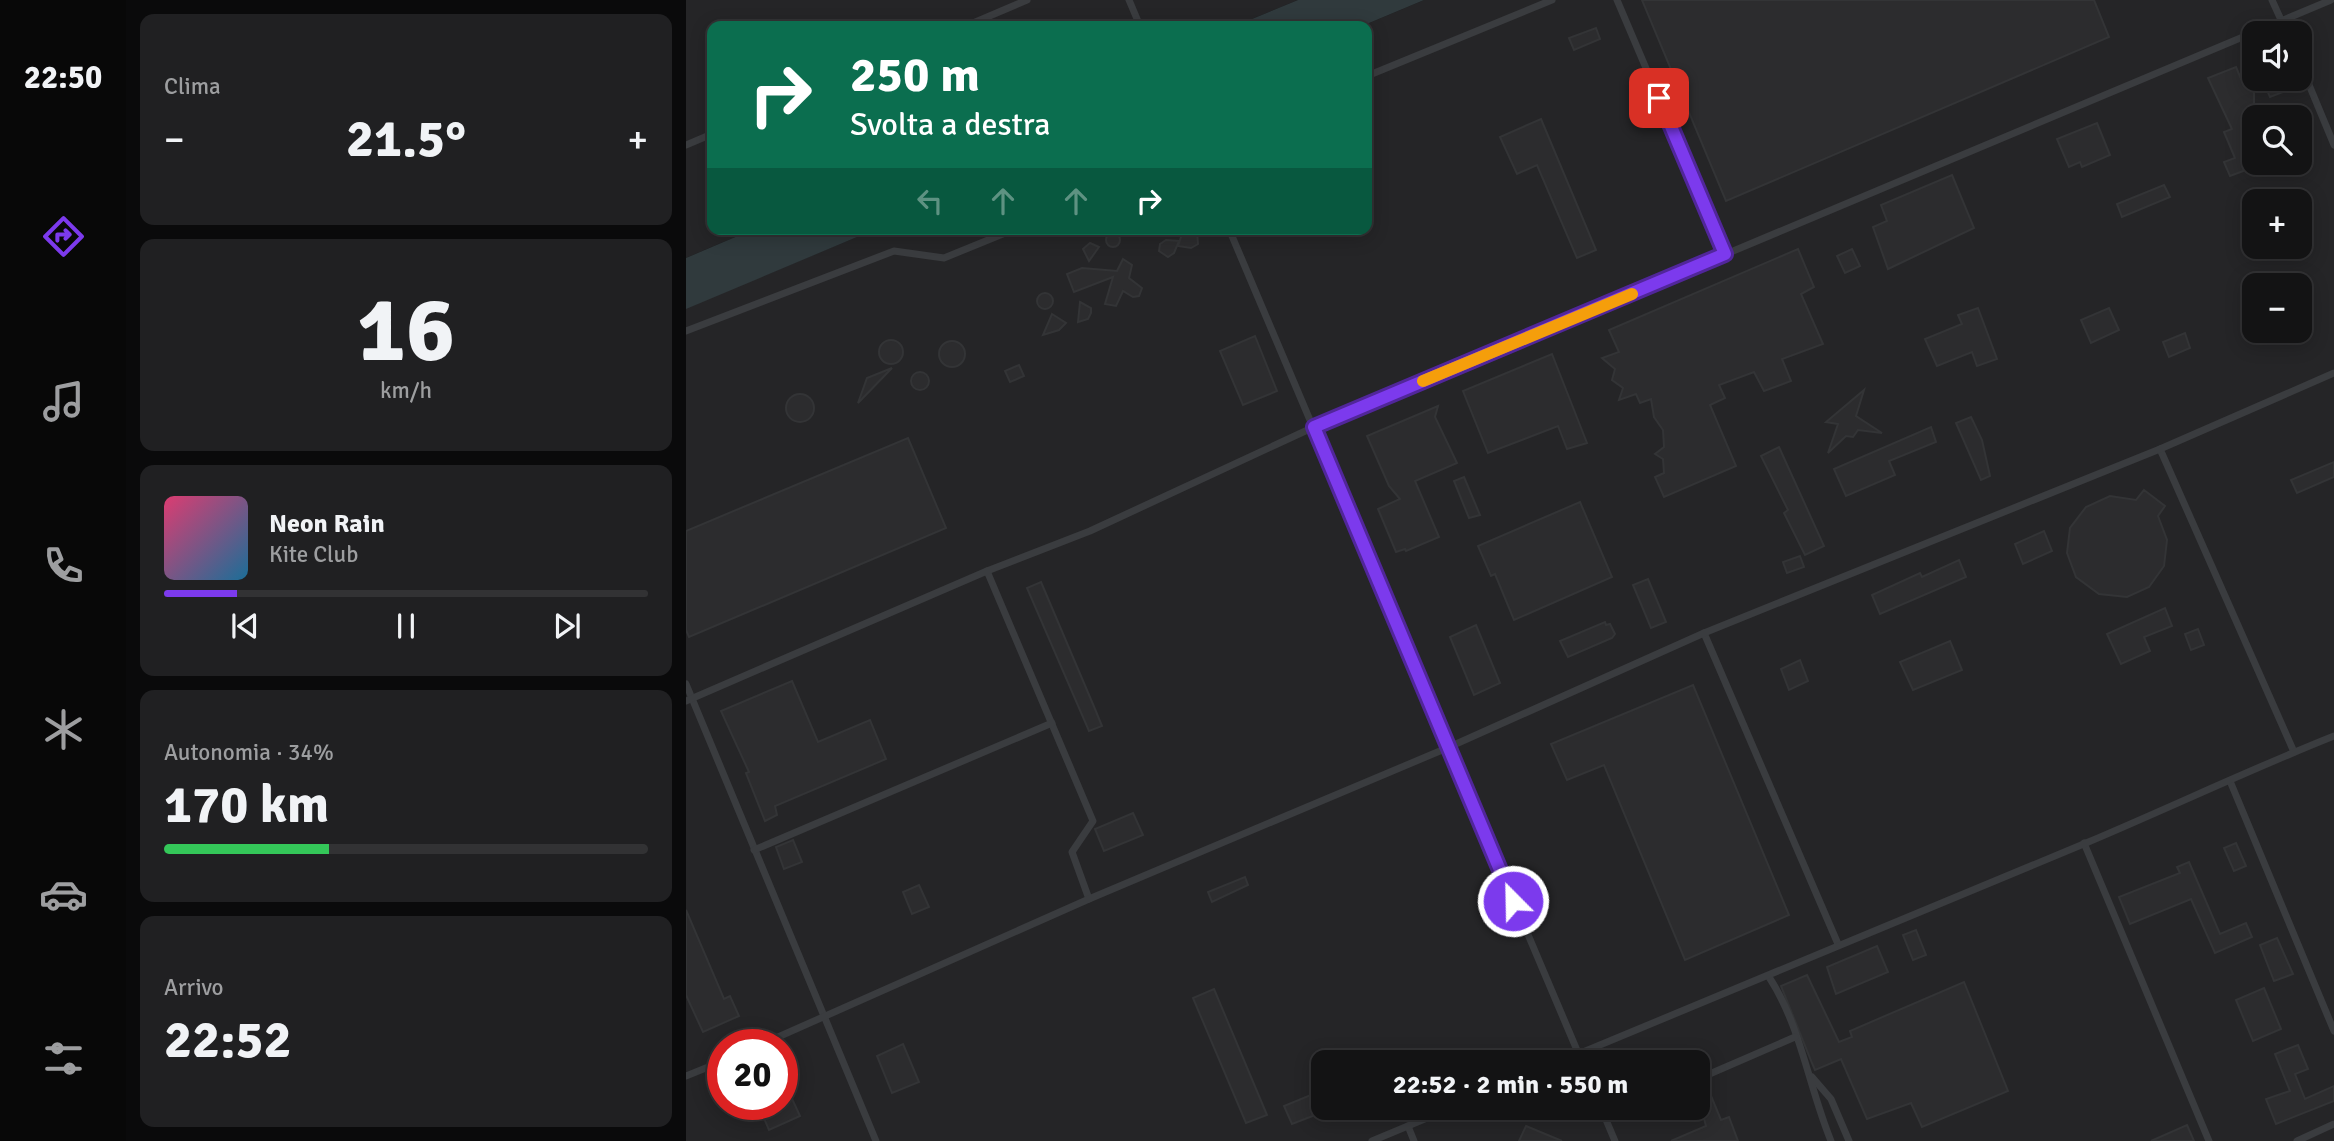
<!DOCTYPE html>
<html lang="it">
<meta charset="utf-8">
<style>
:root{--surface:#131314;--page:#202022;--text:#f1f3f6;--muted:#9d9ea0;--line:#323234;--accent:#7c3aed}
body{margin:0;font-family:Signika,sans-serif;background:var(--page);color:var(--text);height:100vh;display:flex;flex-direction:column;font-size:26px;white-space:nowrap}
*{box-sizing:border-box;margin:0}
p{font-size:23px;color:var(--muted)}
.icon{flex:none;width:38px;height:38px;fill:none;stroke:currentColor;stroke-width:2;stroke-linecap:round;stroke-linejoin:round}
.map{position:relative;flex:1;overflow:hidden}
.panel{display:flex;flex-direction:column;gap:14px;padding:14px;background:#0a0a0b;width:560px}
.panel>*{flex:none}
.top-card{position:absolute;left:21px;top:21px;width:665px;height:214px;border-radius:14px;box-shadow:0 4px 18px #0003,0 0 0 2px var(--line);background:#0b6e4f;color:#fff;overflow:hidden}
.buttons{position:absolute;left:1556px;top:21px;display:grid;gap:14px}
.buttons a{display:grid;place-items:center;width:70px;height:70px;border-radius:14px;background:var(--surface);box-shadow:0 4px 18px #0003,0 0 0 2px var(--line);font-size:35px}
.speed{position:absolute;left:21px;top:1029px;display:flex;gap:14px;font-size:35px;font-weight:700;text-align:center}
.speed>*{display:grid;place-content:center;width:91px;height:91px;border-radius:50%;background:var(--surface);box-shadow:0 4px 18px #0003,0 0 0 2px var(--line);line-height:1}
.speed .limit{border:10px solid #d22;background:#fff;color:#111}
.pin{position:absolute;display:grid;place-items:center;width:60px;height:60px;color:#fff;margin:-30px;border-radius:14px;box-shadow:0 4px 10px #0006}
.me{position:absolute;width:77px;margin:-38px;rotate:337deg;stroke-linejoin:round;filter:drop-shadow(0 0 5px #0008)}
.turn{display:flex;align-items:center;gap:24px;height:147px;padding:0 28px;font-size:32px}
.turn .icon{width:91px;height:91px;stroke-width:2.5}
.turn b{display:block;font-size:49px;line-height:60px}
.lanes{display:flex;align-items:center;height:66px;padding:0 28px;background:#0003;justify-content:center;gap:35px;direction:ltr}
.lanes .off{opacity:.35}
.big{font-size:52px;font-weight:700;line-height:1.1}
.panel .tile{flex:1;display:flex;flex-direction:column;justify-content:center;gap:10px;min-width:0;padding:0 24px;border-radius:14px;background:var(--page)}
.panel .dial{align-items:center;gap:0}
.dial b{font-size:91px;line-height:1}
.song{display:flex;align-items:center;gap:21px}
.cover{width:84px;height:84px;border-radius:10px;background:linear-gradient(135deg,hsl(340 70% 55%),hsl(200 70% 35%))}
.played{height:7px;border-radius:4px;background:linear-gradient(90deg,var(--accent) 15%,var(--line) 15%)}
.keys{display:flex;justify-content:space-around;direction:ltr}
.heat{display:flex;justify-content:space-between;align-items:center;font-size:38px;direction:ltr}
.charge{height:10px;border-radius:5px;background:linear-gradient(90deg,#34c759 34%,var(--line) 0)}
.trip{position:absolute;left:625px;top:1050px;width:399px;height:70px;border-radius:14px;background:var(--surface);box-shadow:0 4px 18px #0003,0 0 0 2px var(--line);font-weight:700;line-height:70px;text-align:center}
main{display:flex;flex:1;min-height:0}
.tab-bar{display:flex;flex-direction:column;width:126px;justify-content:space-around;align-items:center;background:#080808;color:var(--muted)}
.tab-bar .icon{width:49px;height:49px}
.tab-bar .on{color:var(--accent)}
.tab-bar b{font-size:32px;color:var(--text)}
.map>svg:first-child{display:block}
.built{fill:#252527;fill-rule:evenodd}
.water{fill:#303a3d}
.building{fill:#2c2c2e;stroke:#333436;stroke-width:2}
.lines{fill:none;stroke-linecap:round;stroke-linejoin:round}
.service{stroke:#3a3c3f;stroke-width:7}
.route-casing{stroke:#51269a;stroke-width:18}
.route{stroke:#7c3aed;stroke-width:12}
.slow{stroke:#f59e0b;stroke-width:12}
</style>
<main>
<nav class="tab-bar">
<b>22:50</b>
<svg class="icon on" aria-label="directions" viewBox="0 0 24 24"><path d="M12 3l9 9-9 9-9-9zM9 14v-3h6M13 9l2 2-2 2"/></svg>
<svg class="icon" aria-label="music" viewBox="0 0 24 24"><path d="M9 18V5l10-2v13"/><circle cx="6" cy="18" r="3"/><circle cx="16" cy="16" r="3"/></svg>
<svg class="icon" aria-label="phone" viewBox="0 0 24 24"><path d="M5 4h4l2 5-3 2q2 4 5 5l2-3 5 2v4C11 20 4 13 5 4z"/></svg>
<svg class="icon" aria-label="climate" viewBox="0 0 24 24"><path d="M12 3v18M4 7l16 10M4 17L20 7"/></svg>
<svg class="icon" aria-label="car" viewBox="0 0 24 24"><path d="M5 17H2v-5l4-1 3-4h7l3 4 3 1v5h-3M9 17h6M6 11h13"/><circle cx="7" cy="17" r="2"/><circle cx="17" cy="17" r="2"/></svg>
<svg class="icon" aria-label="filters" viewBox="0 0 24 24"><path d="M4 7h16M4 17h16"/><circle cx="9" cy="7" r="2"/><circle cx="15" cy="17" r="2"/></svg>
</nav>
<section class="panel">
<div class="tile"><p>Clima</p>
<div class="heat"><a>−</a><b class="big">21.5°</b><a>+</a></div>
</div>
<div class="tile dial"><b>16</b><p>km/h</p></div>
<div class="tile">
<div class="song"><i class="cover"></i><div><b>Neon Rain</b><p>Kite Club</p></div></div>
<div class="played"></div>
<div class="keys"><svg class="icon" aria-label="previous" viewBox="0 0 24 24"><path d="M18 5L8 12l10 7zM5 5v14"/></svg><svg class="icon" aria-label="pause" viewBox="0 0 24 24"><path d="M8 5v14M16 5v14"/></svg><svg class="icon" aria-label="next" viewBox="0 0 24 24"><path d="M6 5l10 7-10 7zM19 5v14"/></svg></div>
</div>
<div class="tile"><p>Autonomia · 34%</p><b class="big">170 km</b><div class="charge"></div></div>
<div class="tile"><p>Arrivo</p><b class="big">22:52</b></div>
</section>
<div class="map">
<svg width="1648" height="1141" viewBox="0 0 1648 1141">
<rect width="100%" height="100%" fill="#19191b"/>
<g class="built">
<polygon points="0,0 612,0 549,26 26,26 26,229 68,229 0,258"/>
<path d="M738,0H1648V1141H0V308L190,229H681V26H676ZM1568,33H1614V79H1568ZM1568,117H1614V163H1568ZM1568,201H1614V247H1568ZM1568,285H1614V331H1568ZM37,1045H96V1104H37ZM637,1062H1012V1108H637Z"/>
</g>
<g class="water">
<polygon points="612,0 738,0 676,26 549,26"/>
<polygon points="68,229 190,229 0,309 0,258"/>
</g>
<g class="building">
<polygon points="956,0 1408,0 1423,37 1040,201"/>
<polygon points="910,28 914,39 888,50 883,38"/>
<polygon points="1550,67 1555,79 1568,79 1568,167 1544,176 1538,162 1549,158 1538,132 1546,129 1522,78"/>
<polygon points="1576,79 1591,79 1597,92 1584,97"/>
<polygon points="855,119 910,250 891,258 851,165 831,174 814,137"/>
<polygon points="1411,123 1424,155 1396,167 1394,162 1383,167 1371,139"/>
<polygon points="1266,175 1288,228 1202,269 1187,227 1201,221 1195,205"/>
<polygon points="1478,185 1484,197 1436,217 1431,204"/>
<polygon points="503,230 511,232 512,244 505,248 492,246 496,234"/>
<circle cx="427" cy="240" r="7"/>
<polygon points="480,240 493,241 488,253 482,257 473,251 474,244"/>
<polygon points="404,243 413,247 403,261 397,249"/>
<polygon points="1112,249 1128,287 1115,294 1137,344 1096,359 1105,381 1078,391 1068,372 1033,385 1039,398 1024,405 1050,466 978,497 969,477 978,473 977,459 969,454 978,447 977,430 968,417 965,399 954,403 950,394 933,400 937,388 926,380 929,369 916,358 933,352 923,330"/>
<polygon points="1166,249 1174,266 1159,273 1151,256"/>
<polygon points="437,259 446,265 443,278 456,288 453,296 447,297 437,291 430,306 419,304 427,277 388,292 381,274 396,268 431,271"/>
<circle cx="359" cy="301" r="8"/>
<polygon points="394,302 405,308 405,313 402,319 392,322"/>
<polygon points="1292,308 1311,359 1291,366 1286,352 1251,366 1239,339 1276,324 1272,315"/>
<polygon points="1423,308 1433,330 1405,343 1395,320"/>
<polygon points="366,314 380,323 373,330 357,335"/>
<polygon points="1499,333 1504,348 1483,357 1477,342"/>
<polygon points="569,336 591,391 557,405 534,351"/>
<circle cx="205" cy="352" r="12"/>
<circle cx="266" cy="354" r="13"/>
<polygon points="866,354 901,443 881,449 872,426 802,453 777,391"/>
<polygon points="333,365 338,376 324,382 319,371"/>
<polygon points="206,368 172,403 181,378"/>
<circle cx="234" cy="381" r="9"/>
<polygon points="1178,390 1170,416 1196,433 1172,430 1167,437 1160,436 1142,453 1152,424 1140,422"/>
<circle cx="114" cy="408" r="14"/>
<polygon points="752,406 749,417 771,463 729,481 753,537 720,551 719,549 710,552 692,509 714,499 703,486 681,436"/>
<polygon points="1285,417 1296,440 1304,476 1295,480 1270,423"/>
<polygon points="1245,427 1250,442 1203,461 1209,475 1160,496 1148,469"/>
<polygon points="222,438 260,528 3,637 0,630 0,531"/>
<polygon points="1093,447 1138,546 1119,555 1098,513 1102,510 1075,456"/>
<polygon points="1648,462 1648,477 1611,493 1605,480"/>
<polygon points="778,477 794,515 783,518 768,481"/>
<polygon points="1458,490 1479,506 1472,516 1481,540 1478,566 1463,587 1441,597 1413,594 1390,577 1381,553 1384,528 1400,507 1424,496 1450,500"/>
<polygon points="894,502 926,577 828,620 809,574 805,576 792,546"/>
<polygon points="1358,531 1366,551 1337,564 1329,544"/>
<polygon points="1114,556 1118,567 1101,573 1097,562"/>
<polygon points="1273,560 1280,577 1194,614 1186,595 1234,573 1236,577"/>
<polygon points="962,579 980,622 965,628 947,585"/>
<polygon points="355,582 409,709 416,726 403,731 341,588"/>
<polygon points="1479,608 1486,626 1458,637 1464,651 1435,664 1421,634"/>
<polygon points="919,622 920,625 924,624 929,634 926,638 882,657 874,641"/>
<polygon points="790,625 814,683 788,695 764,637"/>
<polygon points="1512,629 1518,645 1505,650 1499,634"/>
<polygon points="1264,641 1276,670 1227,690 1214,662"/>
<polygon points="1114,660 1122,681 1103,690 1095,669"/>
<polygon points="106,681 132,742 184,720 200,759 89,806 91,815 79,821 60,773 63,772 35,711"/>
<polygon points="1007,685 1103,915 999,960 918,765 881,780 865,744"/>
<polygon points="447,813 457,835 418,851 409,829"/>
<polygon points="107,840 116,862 98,869 90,847"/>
<polygon points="1550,843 1560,866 1548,871 1538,848"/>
<polygon points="1503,862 1534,934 1560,923 1566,937 1529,953 1505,899 1444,924 1433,897 1494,873 1491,867"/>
<polygon points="559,877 562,885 526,902 522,892"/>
<polygon points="233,885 243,907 226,914 217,892"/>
<polygon points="0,910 38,999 44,996 53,1016 17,1032 0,995"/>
<polygon points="1230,930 1240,955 1227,960 1217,935"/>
<polygon points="1591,938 1607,974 1588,981 1574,945"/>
<polygon points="1191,946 1202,972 1150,994 1141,967"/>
<polygon points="1121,975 1153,1042 1166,1037 1164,1031 1278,982 1322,1091 1236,1127 1225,1103 1181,1119 1155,1059 1129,1070 1126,1063 1095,986"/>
<polygon points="1578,988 1595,1029 1567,1041 1550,1000"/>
<polygon points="528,989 581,1115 560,1123 507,998"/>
<polygon points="217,1044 233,1082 206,1093 191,1056"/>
<polygon points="1612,1045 1622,1069 1609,1074 1619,1099 1648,1086 1648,1101 1590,1124 1580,1099 1604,1091 1589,1054"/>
<polygon points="96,1077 114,1116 83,1130 72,1104 96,1104"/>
<polygon points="637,1090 637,1112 606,1124 598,1106"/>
<polygon points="1023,1091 1035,1120 1043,1117 1052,1141 985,1141 1020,1126 1012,1096"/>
<polygon points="1501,1125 1508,1141 1465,1141"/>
<polygon points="840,1126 876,1141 833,1141"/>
</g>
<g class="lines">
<g class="service">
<polyline points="443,0 454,26"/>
<polyline points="931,0 1039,254"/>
<polyline points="1586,0 1601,33"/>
<polyline points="280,26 341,0"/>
<polyline points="1614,63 1648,145"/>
<polyline points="681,76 866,0"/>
<polyline points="0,145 26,134"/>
<polyline points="543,229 896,1062"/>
<polyline points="0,331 208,251 258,258 329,229"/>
<polyline points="1474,449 1608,752"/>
<polyline points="301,571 407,821 386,852 403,899"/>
<polyline points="1018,633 1152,944"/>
<polyline points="0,684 190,1141"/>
<polyline points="0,701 301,571 404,531 628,427 1645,0"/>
<polyline points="1544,781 1648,1031"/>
<polyline points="1398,843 1523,1141"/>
<polyline points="68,850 366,723"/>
<path d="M1083,977C1115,1026 1123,1088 1145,1141"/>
<polyline points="74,1045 403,899 761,748 1018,633 1474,449 1648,373"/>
<path d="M873,1062C1048,988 1225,917 1400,843C1483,808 1565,769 1648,736"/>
<polyline points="0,1076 37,1061"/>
<polyline points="1126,1077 1145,1099 1163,1141"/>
<polyline points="1012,1079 1109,1037"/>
<polyline points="915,1108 929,1141"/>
<polyline points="722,1126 728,1141"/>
<polyline points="686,1141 765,1108"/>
<polyline points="1611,1141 1648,1124"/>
</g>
</g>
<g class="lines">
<defs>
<polyline id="route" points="827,901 628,427 1039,254 973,98"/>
</defs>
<use href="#route" class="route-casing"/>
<use href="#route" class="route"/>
<polyline class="slow" points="737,381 946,294"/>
</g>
</svg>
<div class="buttons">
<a><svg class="icon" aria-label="sound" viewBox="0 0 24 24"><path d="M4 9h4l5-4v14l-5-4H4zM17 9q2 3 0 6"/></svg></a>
<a><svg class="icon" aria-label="search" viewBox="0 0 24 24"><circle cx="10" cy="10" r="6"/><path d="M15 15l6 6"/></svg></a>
<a>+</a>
<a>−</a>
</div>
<div class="speed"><div class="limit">20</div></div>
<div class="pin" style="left:973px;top:98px;background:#d93025"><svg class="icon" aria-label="arrive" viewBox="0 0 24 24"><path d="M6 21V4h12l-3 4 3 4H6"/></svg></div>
<svg class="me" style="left:827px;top:901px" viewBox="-20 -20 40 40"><circle r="17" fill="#7c3aed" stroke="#fff" stroke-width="3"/><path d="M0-11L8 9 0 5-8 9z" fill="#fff"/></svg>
<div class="trip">22:52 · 2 min · 550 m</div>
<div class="top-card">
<div class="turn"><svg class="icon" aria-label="right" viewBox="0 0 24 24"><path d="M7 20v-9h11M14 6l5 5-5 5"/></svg><div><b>250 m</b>Svolta a destra</div></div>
<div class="lanes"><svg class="icon off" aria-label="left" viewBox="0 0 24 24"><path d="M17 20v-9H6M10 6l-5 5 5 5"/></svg><svg class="icon off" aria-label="ahead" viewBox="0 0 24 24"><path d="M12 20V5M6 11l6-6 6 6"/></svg><svg class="icon off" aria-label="ahead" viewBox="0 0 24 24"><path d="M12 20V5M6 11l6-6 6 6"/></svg><svg class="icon" aria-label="right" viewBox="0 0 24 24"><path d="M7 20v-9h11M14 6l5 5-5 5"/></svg></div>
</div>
</div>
</main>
